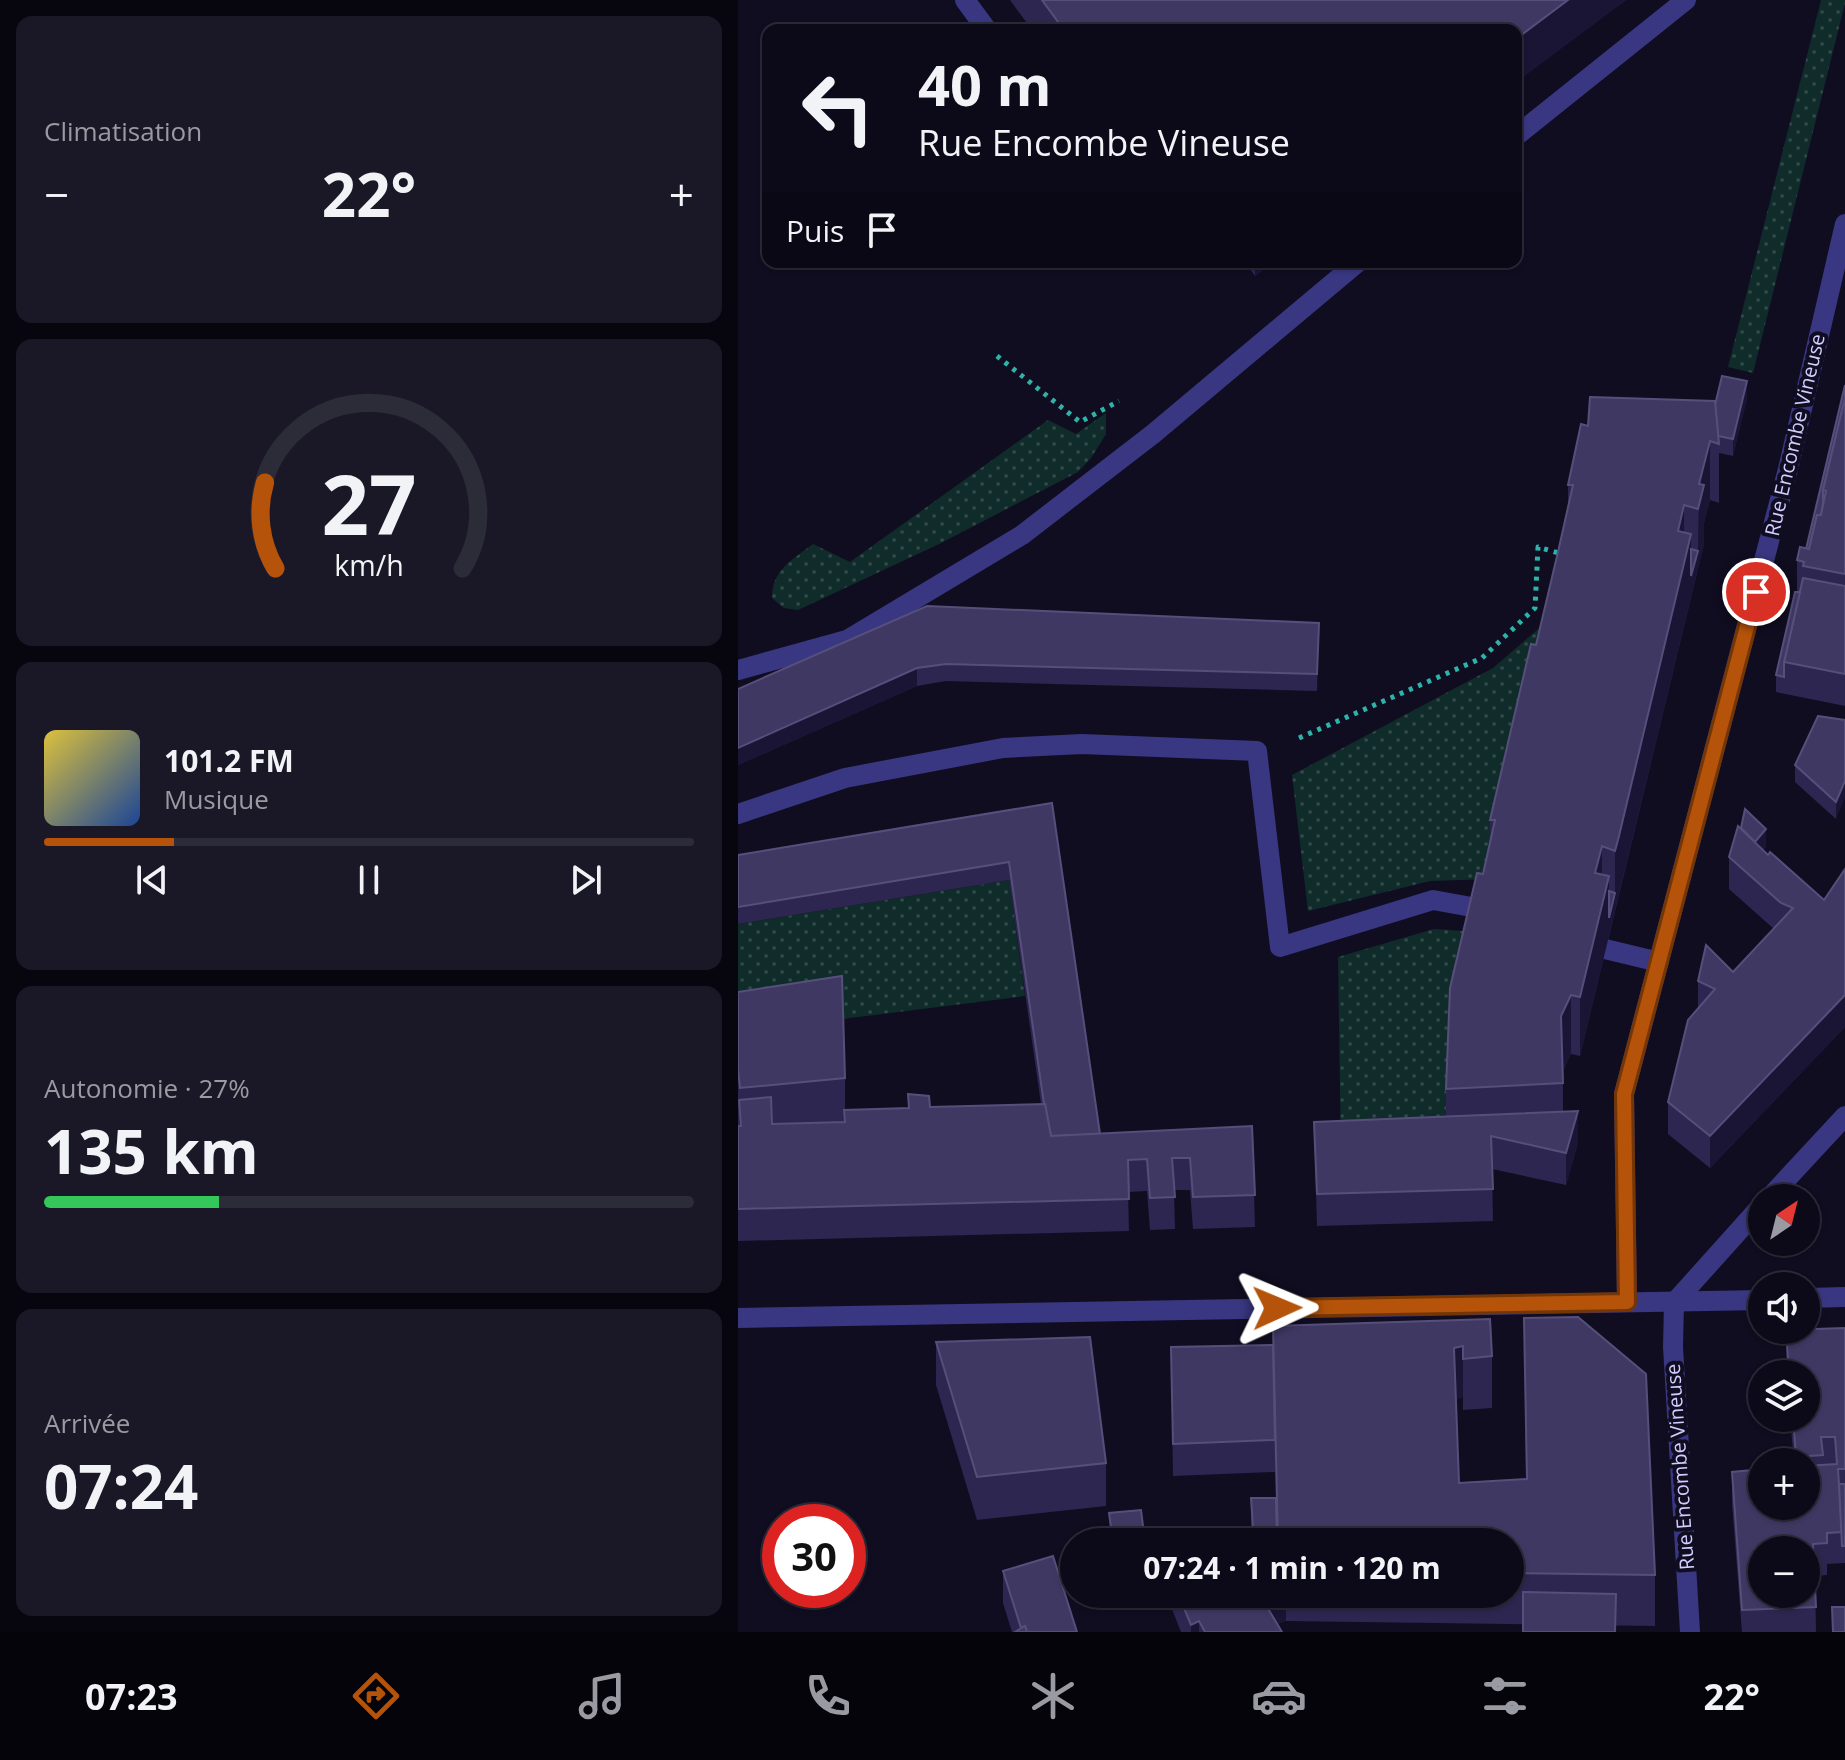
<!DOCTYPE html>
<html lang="fr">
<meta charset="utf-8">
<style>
:root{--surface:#0c0a19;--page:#1a1826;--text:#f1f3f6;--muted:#9a9aa2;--line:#2c2b38;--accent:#b45309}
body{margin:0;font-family:"Open Sans",sans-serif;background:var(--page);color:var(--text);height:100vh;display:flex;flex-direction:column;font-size:30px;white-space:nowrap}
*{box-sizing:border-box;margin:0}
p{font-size:26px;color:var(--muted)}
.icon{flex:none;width:44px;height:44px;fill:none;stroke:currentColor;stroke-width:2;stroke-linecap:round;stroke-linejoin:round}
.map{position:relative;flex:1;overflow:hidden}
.drawer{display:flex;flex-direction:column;gap:16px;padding:16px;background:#07060e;width:738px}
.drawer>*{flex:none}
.top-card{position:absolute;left:24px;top:24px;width:760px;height:244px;border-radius:16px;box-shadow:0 2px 6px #0004,0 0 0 2px var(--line);background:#0c0a19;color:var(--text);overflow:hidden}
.needle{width:52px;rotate:35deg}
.fabs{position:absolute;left:1010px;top:1184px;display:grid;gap:16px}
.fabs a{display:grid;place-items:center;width:72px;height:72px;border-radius:50%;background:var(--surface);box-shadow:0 2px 6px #0004,0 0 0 2px var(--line);font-size:40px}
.speed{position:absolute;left:24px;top:1504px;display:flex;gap:16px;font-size:40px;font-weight:700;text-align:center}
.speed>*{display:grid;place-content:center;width:104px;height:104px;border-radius:50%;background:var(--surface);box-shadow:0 2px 6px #0004,0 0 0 2px var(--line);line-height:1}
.speed .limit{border:12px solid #d22;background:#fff;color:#111}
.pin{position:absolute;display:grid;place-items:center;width:68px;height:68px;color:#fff;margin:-34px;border:4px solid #fff;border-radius:50%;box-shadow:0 2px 8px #0007}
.me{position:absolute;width:88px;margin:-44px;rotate:89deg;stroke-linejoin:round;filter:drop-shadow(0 0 6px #0008)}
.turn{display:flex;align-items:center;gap:28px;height:168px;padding:0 24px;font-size:36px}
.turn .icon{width:104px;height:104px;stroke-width:2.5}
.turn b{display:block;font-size:56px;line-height:68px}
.then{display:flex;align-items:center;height:76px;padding:0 24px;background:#0003;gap:16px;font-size:30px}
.big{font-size:60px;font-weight:700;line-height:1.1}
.drawer .card{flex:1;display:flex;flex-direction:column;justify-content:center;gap:12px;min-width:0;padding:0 28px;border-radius:16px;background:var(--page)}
.drawer .dial{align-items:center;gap:0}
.dial svg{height:208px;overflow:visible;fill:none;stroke:var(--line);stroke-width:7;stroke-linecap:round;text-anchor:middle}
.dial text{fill:var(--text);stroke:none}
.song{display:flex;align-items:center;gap:24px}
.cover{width:96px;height:96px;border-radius:12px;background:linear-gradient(135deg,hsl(50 70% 55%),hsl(220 70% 35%))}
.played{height:8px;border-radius:4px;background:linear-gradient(90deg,var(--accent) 20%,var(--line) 20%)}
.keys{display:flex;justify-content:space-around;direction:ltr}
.heat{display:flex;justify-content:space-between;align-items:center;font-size:44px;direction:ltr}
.charge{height:12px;border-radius:6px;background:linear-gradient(90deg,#34c759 27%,var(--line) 0)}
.trip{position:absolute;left:322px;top:1528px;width:464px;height:80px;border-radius:40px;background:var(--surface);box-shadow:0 2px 6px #0004,0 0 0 2px var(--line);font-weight:700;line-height:80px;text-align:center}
.dock{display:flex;height:128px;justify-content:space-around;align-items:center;background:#05040a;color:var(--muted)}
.dock .icon{width:56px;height:56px}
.dock .current{color:var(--accent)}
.dock b{font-size:36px;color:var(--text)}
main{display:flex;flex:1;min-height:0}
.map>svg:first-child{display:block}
.grass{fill:url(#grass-dots)}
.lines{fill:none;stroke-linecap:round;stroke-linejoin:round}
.path{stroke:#2cb4aa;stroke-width:5;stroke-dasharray:4 6;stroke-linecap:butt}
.service{stroke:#393781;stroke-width:20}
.minor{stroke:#393781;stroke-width:20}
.wall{fill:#2d2650}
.shaded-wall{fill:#1a1435}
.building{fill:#3f3863;stroke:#564f7b;stroke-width:2;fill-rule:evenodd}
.route-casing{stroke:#753606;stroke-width:20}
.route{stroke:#b45309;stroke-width:14}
.labels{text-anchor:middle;stroke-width:8;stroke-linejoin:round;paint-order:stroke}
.street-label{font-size:20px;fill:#d2cdff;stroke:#100d21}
</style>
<main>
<section class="drawer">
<div class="card"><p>Climatisation</p>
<div class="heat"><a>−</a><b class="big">22°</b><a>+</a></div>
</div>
<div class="card dial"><svg viewBox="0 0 100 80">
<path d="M14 69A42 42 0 1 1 86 69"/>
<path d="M14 69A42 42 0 0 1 10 36" stroke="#b45309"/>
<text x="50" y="56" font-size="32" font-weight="700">27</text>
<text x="50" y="72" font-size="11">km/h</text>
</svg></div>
<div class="card">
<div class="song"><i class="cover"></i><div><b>101.2 FM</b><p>Musique</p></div></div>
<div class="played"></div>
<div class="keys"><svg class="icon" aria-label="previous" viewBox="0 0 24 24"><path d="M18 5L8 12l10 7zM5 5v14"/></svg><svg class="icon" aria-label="pause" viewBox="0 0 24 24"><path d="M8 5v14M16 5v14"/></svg><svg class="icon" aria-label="next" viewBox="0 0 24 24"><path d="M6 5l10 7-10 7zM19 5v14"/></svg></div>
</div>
<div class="card"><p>Autonomie · 27%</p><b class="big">135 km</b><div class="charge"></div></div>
<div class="card"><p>Arrivée</p><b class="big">07:24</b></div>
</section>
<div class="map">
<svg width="1107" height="1632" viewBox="0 0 1107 1632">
<defs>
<pattern id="grass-dots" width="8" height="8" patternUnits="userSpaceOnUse" patternTransform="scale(2)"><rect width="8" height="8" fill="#102c2a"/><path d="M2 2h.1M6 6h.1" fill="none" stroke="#32494a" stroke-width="1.8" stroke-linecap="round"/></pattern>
</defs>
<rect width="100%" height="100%" fill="#100d21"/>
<g class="grass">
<polygon points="1083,0 1107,0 1107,3 1015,373 990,367"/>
<path d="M368,413V434L353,458L340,472L201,544L60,610L46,608L34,598C34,570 54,560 75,544L112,562L310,420L338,434Z"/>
<polygon points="820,612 752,879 692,881 570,911 554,775 755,668"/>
<polygon points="271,880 287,996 104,1019 0,1036 0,924"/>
<polygon points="696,929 739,932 708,1148 603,1154 600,957"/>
</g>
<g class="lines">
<g class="path">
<polyline points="378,262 382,268"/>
<polyline points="259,356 342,422 381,401"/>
<polyline points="561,738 744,658 797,608 800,547 824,554"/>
</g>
<g class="service">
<polyline points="227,0 249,30"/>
<polyline points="778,136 948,0"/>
<polyline points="0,670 109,640 284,535 415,434 620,262"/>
<polyline points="0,814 107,778 265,748 344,744 519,751 542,947 695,900 750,910"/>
<polyline points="867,949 921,962"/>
</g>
<g class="minor">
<polyline points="1031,1198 1107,1116"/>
<polyline points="1068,1298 1107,1297"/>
<polyline points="889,1302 886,1094 1050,469 1107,224"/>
<polyline points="0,1318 1024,1300"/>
<polyline points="952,1632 935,1347 936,1303 1024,1205"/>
</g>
</g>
<g class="wall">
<polygon points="272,0 888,0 778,82 778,30 294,30"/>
<polygon points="507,262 536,262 517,276"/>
<polygon points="1107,385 1107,706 1038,692 1038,675 1059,592 1059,560 1068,549"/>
<polygon points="1009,398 995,456 981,453 981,503 972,500 966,523 966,544 842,1056 833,1054 825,1071 825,1111 840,1143 828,1185 754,1169 755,1221 579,1226 576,1122 708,1117 708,1089 745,874 752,842 752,820 798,645 830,507 830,485 850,426 977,405"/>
<polygon points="189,606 581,623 579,691 208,681 179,686 0,765 0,689"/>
<polygon points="1107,720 1098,819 1057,782 1057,765"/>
<polygon points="314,803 362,1134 514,1126 517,1227 455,1229 452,1190 436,1190 437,1229 412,1230 409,1191 390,1192 391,1231 0,1241 0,992 107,1078 107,1110 303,1104 271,880 0,924 0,855"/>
<polygon points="1028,847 1025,850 1086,900 1107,869 1107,1027 972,1168 930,1134 930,1102 960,1008 960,981 995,972 1036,929 991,889 991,857"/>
<polygon points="786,1318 917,1575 917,1626 548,1621 539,1624 544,1632 443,1632 428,1594 772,1594 772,1542 494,1542 513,1535 513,1498 538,1498 537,1459 537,1472 435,1476 433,1347 754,1356 754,1408 725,1410 725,1397 718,1399 721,1483 788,1479"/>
<polygon points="1107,1328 1107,1563 1089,1564 1089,1575 1077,1576 1078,1632 1004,1632 994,1504 994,1472 1068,1506 1068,1462 1056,1462 1052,1418 1068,1418 1068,1374 1049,1374 1048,1330"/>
<polygon points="198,1342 368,1463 368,1506 239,1520 198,1385"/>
<polygon points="371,1513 407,1542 373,1542"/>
<polygon points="265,1571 339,1632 274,1632 265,1603"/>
</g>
<g class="shaded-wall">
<polygon points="830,0 888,0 778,82 778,39"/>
<polygon points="517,262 536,262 517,276"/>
<polygon points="1009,381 1009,398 995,456 995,439"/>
<polygon points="972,441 972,500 966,523 966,544 877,910 877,851 940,531 946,505 946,564 953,534 953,576 960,551 961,484"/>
<polygon points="179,668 179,686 0,765 0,748"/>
<polygon points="1107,781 1107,798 1098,819 1098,802"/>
<polygon points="1028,829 1028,847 1009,867 1009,850"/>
<polygon points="864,846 864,903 871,876 871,918 877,893 877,910 842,1056 842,997 857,873"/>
<polygon points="833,995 833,1054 823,1075 823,1016"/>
<polygon points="1107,995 1107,1027 972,1168 972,1136"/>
<polygon points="840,1111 840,1143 828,1185 828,1153"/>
<polygon points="725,1346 725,1397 716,1399 716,1348"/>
<polygon points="532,1594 548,1594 548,1621 523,1629 523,1597"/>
<polygon points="461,1621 461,1632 453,1632 453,1625"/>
</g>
<g class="building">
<polygon points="304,0 830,0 778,39 778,30 326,30"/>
<polygon points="984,376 1009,381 995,439 980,436 977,405"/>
<polygon points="1107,385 1107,398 1085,490 1085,504 1083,515 1079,515 1071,549 1068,549"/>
<polygon points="852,397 977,401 981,444 972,441 961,484 966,485 960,509 946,505 940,531 953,534 881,836 877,851 864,846 857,873 871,876 842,997 833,995 823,1016 825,1083 708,1089 712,988 739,873 745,874 757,820 752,820 793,644 798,645 820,552 835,485 830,485 843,424 850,426"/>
<polygon points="1107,398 1107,574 1065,566 1066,562 1059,560 1062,547 1071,549 1079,515 1083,515 1088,491 1085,490"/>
<polygon points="953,549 960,551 953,576"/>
<polygon points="1065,578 1107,586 1107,674 1046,662"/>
<polygon points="1057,592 1062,592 1046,662 1046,677 1038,675"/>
<polygon points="189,606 581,623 579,674 208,664 179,668 0,748 0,689"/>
<polygon points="1080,716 1107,720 1107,781 1098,802 1057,765"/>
<polygon points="314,803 362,1134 313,1136 307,1104 306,1104 271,862 0,907 0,855"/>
<polygon points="1007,809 1028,829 1017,842 1003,828"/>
<polygon points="1000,826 1030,855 1032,852 1086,900 1107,869 1107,995 972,1136 930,1102 950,1020 977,989 960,981 968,945 995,972 1055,908 1043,903 991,857"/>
<polygon points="871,891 877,893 871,918"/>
<polygon points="104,976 107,1078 2,1088 0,1070 0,992"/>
<polygon points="170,1094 191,1096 192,1107 307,1104 313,1136 514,1126 517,1195 455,1197 452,1158 434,1158 437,1197 412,1198 409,1159 390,1160 391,1199 0,1209 0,1126 3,1126 1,1100 33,1097 34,1124 107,1122 106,1110 171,1108"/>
<polygon points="840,1111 828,1153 753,1136 755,1189 579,1194 576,1122"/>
<polygon points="840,1317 908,1374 917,1575 772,1573 772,1542 540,1542 535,1326 752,1319 754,1356 725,1359 725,1346 716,1348 721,1483 789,1479 786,1318"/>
<path d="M1107,1328V1469H1100L1104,1532L1089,1533V1543L1075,1544L1078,1607L1004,1610L994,1472L1024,1469V1506H1068V1466L1099,1464L1097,1437H1083L1085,1455L1058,1457L1055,1418H1068V1374H1051L1048,1330ZM1024,1550H1068V1594H1024Z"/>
<polygon points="352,1337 368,1463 239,1477 198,1342"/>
<polygon points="535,1345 537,1440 435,1444 433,1347"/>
<polygon points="1101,1484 1107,1484 1107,1546 1104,1546"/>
<polygon points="513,1498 538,1498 539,1542 516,1542"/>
<polygon points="403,1510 407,1542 375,1542 371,1513"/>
<polygon points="514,1534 515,1542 494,1542"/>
<polygon points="315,1556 339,1632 289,1632 287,1626 283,1628 265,1571"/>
<polygon points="785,1592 878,1594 877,1632 785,1632"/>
<polygon points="440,1594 532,1594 523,1597 544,1632 467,1632 461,1621 453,1625"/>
<polygon points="1094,1607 1107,1607 1107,1632 1095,1632"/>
<polygon points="287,1626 289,1632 277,1632"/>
</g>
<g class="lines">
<defs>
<polyline id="route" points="539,1308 889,1302 886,1094 1018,592"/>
</defs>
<use href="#route" class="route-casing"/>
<use href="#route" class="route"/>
</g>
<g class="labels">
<g class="street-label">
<text transform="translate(1057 435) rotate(-77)" y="7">Rue Encombe Vineuse</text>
<text transform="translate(942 1467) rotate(-94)" y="7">Rue Encombe Vineuse</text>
</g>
</g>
</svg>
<div class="fabs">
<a><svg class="needle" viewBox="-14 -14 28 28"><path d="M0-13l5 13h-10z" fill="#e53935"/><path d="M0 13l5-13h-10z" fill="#9a9aa2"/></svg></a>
<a><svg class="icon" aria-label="sound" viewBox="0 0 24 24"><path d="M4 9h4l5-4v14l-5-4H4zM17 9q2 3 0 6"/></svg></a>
<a><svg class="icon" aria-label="layers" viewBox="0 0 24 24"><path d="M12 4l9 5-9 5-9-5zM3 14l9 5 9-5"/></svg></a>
<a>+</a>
<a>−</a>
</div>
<div class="speed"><div class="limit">30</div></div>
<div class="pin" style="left:1018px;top:592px;background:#d93025"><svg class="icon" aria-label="arrive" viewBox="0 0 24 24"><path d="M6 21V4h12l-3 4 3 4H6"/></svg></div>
<svg class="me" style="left:539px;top:1308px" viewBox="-20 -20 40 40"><path d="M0-17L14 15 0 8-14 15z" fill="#b45309" stroke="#fff" stroke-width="4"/></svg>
<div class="trip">07:24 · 1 min · 120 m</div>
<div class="top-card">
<div class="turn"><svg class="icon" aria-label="left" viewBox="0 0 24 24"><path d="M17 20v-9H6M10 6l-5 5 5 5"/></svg><div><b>40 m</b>Rue Encombe Vineuse</div></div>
<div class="then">Puis<svg class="icon" aria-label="arrive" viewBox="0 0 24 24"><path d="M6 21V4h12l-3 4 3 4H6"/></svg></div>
</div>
</div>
</main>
<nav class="dock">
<b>07:23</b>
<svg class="icon current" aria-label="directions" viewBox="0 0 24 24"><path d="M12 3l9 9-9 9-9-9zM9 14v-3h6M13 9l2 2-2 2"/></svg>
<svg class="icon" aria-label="music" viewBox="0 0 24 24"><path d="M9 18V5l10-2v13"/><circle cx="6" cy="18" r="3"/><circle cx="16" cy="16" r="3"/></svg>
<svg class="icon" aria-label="phone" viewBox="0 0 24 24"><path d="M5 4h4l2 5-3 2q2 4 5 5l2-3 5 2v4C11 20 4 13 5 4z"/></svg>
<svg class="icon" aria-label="climate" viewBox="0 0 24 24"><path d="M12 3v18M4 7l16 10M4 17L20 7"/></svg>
<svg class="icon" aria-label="car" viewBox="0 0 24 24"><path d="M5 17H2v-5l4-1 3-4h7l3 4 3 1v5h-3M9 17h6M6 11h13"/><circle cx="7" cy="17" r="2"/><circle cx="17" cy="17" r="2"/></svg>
<svg class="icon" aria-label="filters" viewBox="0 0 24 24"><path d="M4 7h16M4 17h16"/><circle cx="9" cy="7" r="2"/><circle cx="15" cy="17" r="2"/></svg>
<b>22°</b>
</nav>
